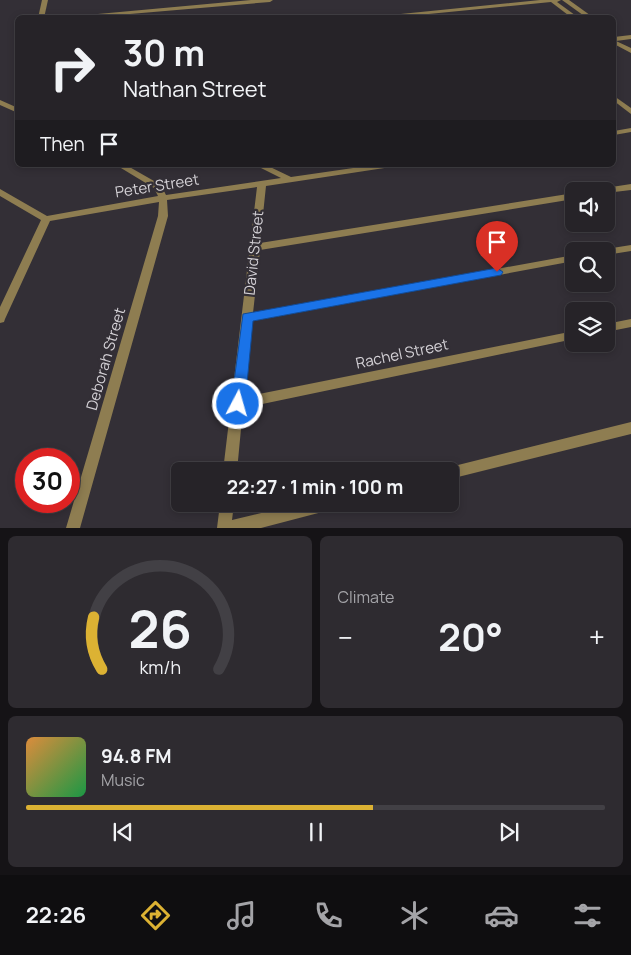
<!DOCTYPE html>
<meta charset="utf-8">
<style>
:root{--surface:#262328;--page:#2e2b30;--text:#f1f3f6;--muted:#a4a4a8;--line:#424045;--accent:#dcb233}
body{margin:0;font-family:Manrope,sans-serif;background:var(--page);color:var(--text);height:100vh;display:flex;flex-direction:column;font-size:19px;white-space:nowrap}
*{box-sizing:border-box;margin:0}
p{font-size:16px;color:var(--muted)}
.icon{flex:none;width:28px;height:28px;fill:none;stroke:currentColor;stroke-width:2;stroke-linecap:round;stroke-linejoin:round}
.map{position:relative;height:528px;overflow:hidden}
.details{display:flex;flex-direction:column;gap:8px;padding:8px;background:#151316;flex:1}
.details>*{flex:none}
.guide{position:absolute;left:15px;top:15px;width:601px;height:152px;border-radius:8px;box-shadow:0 2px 8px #0003,0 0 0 1px var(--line);background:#262328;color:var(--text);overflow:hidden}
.controls{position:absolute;left:565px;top:182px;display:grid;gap:10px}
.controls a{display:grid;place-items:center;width:50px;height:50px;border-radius:8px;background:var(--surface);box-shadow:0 2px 8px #0003,0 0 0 1px var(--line);font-size:25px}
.speed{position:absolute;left:15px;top:448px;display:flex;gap:10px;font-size:25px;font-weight:700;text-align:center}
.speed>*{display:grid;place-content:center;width:65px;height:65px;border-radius:50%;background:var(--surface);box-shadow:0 2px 8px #0003,0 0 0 1px var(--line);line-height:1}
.speed .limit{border:8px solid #d22;background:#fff;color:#111}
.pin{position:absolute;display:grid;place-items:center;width:42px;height:42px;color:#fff;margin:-51px -21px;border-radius:50% 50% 50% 0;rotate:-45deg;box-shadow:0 0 5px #0007}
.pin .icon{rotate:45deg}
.me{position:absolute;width:55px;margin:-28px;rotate:6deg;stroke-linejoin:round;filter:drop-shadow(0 0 4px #0008)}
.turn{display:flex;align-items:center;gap:18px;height:105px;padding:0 25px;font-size:22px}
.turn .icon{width:65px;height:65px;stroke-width:2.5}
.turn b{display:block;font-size:35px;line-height:42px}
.then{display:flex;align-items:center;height:48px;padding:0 25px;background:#0003;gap:10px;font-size:19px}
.big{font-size:38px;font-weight:700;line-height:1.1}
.details .card{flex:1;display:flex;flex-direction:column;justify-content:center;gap:8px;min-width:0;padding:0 18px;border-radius:8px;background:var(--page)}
.details .dial{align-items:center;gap:0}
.dial svg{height:130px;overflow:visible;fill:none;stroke:var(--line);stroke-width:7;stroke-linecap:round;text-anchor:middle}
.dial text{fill:var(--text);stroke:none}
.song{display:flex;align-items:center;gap:15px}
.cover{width:60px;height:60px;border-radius:8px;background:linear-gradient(135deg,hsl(30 70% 55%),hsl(140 70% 35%))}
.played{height:5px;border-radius:2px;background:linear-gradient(90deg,var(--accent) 60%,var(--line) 60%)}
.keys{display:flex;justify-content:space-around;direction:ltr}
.heat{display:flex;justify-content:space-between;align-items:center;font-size:28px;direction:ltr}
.details .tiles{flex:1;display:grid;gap:8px;grid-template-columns:1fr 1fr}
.card:last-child{grid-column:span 2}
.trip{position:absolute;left:171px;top:462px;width:288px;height:50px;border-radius:8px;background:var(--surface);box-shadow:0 2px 8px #0003,0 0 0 1px var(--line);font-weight:700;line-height:50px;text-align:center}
.menu{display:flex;height:80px;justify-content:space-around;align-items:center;background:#0f0e10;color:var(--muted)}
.menu .icon{width:35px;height:35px}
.menu .on{color:var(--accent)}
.menu b{font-size:22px;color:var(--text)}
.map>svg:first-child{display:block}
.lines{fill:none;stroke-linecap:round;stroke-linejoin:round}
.street{fill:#8e7d51;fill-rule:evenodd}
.route{fill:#1a73e8;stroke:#114b97}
.labels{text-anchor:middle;stroke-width:4.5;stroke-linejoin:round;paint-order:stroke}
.street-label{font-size:15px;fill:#d4d1d6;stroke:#332f36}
</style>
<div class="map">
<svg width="631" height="528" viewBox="0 0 631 528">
<rect width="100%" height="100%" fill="#332f36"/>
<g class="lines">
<g class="street">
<polygon points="42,0 48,0 44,18 38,18"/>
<polygon points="251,0 273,0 270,2 83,18 54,18"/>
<polygon points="540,0 561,0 557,2 579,18 572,18 551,2 388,18 361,18"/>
<polygon points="562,0 569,0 594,18 587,18"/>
<polygon points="631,35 631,39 616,41 631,48 631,53 614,44 614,37"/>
<polygon points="614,96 631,108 631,114 614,101"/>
<polygon points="0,100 18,108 18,113 0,105"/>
<polygon points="631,128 631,132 614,135 614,131"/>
<polygon points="116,165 126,165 161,185 166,195 281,178 255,165 266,165 291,177 374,165 395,165 391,167 266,186 260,243 574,193 574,199 260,250 253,313 574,255 574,261 252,321 244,397 574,331 574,339 243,408 237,471 223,471 257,187 167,200 168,216 80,528 66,528 158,216 159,202 50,221 5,319 4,322 0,323 0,307 41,220 0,196 0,189 47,216 158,196 154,188"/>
<polygon points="631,184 631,190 606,193 606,191 601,191 605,188"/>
<polygon points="631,245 631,251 606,255 606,251 602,251 606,249"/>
<polygon points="631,319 631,327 606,332 606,324"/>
<polygon points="631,422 631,434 450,479 450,471 444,471 445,468 450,467"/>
<polygon points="220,504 234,504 232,520 299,504 333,504 331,509 326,511 261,528 217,528"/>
</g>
</g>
<polygon class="route" points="497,268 503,272 501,275 253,321 245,404 243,408 238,410 233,408 231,404 243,314"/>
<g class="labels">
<g class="street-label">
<text transform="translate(157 186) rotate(-9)" y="5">Peter Street</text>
<text transform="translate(254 253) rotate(-84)" y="5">David Street</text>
<text transform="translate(402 354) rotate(-12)" y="5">Rachel Street</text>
<text transform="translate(106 359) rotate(-74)" y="5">Deborah Street</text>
</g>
</g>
</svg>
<div class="controls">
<a><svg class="icon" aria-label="sound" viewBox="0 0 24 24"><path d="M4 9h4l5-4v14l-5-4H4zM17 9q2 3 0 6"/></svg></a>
<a><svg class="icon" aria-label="search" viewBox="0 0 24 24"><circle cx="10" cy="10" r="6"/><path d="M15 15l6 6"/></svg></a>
<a><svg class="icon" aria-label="layers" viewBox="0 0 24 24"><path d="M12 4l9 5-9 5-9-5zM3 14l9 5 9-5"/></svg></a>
</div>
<div class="speed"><div class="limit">30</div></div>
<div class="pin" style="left:497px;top:272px;background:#d93025"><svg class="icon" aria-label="arrive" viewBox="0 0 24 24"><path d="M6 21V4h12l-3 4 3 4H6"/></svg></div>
<svg class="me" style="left:238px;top:404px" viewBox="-20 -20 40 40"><circle r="17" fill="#1a73e8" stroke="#fff" stroke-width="3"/><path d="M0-11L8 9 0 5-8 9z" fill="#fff"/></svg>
<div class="trip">22:27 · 1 min · 100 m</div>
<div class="guide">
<div class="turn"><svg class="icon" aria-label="right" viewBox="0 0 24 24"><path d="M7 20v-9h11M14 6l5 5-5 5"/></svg><div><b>30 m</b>Nathan Street</div></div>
<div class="then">Then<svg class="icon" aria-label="arrive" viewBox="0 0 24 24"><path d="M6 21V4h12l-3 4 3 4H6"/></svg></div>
</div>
</div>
<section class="details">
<div class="tiles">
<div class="card dial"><svg viewBox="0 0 100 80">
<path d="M14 69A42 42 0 1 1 86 69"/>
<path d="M14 69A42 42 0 0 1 9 37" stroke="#dcb233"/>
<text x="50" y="56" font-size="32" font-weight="700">26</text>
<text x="50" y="72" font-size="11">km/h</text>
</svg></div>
<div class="card"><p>Climate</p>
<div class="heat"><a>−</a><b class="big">20°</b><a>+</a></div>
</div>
<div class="card">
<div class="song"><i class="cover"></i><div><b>94.8 FM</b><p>Music</p></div></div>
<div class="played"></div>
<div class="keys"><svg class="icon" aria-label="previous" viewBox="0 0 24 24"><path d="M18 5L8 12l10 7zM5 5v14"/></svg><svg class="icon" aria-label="pause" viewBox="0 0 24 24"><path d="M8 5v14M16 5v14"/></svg><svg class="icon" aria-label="next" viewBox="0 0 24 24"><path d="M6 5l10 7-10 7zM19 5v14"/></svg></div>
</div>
</div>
</section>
<nav class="menu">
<b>22:26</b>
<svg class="icon on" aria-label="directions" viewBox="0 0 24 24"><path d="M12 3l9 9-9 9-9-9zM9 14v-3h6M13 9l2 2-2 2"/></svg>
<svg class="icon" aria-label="music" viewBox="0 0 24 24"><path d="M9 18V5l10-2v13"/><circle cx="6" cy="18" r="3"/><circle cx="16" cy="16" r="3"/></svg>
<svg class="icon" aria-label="phone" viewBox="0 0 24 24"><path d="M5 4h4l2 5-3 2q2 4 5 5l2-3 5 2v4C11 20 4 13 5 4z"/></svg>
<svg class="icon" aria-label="climate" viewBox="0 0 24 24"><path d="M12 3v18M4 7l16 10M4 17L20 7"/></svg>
<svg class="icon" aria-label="car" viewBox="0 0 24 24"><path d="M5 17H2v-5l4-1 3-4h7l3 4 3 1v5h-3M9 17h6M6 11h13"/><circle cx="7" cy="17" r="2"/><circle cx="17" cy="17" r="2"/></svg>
<svg class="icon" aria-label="filters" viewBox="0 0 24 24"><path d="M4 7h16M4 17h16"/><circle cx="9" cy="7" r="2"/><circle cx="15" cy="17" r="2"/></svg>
</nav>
